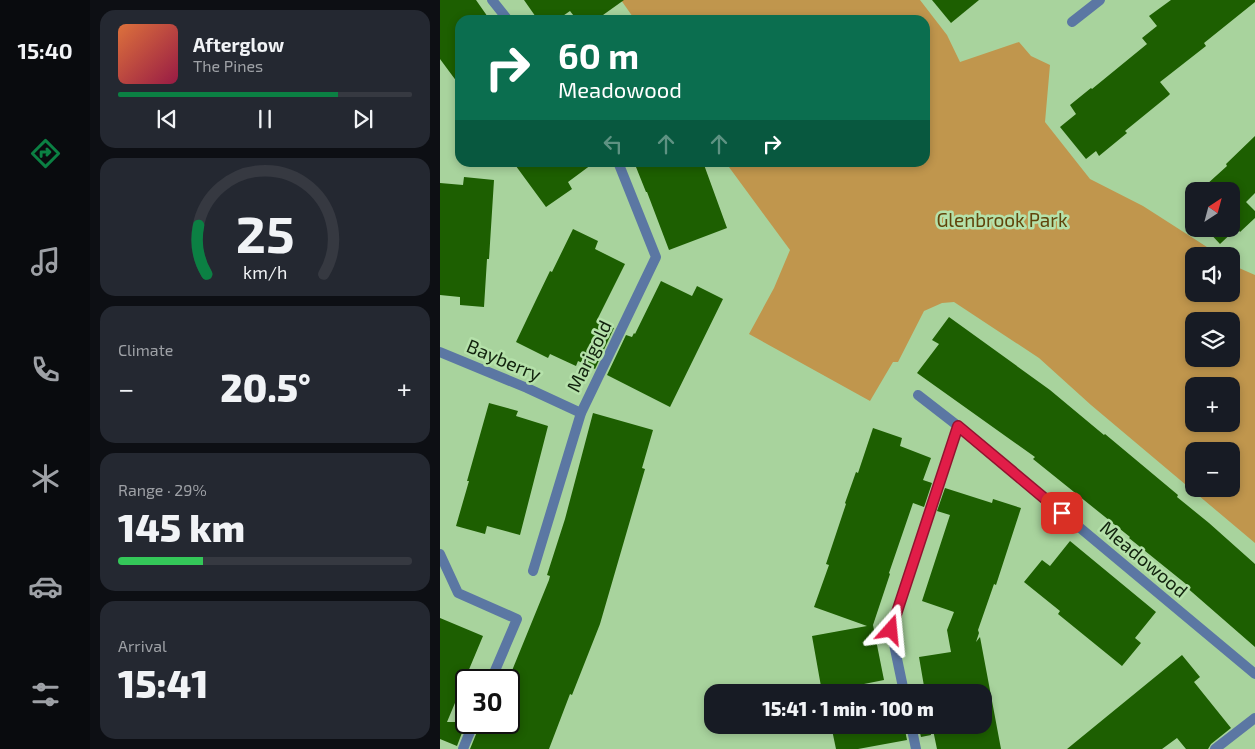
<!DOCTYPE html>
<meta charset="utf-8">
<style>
:root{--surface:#171b24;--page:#242831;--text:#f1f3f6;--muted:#9ea1a6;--line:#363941;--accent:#0b8043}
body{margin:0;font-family:"Exo 2",sans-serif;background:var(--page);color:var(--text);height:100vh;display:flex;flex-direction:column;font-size:19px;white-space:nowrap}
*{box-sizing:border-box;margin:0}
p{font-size:16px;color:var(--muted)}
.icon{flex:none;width:28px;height:28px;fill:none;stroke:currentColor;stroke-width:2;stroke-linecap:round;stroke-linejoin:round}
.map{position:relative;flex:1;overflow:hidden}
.side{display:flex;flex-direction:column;gap:10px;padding:10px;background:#0d0f14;width:350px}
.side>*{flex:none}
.banner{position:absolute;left:15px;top:15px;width:475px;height:152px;border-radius:15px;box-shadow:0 2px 8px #0003;background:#0b6e4f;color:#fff;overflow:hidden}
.needle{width:32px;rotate:36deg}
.fabs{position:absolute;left:745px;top:182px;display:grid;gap:10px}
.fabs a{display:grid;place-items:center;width:55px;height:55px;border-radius:10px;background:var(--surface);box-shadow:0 2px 8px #0003;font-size:25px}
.speed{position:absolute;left:15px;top:669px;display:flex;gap:10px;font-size:25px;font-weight:700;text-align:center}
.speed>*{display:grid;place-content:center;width:65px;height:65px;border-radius:50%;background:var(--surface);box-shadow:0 2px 8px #0003;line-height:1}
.speed .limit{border:2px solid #111;border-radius:8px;background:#fff;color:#111}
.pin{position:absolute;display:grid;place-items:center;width:42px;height:42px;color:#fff;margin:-21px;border-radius:10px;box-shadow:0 2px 8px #0006}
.me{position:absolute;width:55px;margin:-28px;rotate:18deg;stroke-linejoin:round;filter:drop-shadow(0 0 4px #0008)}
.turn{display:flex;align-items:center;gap:18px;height:105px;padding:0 20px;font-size:22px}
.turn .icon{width:65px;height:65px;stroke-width:2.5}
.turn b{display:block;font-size:35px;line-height:42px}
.lanes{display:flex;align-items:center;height:48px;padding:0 20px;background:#0003;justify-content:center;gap:25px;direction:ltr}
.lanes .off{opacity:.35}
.big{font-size:38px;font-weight:800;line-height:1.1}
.side .card{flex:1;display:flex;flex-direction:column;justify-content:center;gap:8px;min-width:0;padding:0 18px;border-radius:15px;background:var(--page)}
.side .dial{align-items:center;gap:0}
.dial svg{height:130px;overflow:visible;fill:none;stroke:var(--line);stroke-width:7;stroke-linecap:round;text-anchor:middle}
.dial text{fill:var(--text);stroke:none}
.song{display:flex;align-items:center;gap:15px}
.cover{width:60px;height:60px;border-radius:8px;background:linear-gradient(135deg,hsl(20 70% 55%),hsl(340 70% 35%))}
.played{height:5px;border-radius:2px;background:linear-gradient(90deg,var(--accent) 75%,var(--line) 75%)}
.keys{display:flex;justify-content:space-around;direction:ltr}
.heat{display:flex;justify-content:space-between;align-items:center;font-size:28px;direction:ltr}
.charge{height:8px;border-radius:4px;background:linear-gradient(90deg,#34c759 29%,var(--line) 0)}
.trip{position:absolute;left:264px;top:684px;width:288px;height:50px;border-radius:15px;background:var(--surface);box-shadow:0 2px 8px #0003;font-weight:800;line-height:50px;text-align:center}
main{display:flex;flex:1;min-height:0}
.tabs{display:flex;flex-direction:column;width:90px;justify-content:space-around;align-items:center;background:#090b0e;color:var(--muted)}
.tabs .icon{width:35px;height:35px}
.tabs .current{color:var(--accent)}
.tabs b{font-size:22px;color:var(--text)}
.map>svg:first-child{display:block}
.green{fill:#c0964d;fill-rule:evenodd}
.building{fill:#1d5f01}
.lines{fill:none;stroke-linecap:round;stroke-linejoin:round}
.minor{stroke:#5b77a3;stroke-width:10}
.route-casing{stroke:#92132f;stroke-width:12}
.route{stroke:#e11d48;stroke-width:9}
.labels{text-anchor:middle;stroke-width:5;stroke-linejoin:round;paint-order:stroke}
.park-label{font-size:19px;fill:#60440a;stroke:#b5e1aa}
.street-label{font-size:19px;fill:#12230e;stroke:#b5e1aa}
</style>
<main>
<nav class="tabs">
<b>15:40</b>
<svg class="icon current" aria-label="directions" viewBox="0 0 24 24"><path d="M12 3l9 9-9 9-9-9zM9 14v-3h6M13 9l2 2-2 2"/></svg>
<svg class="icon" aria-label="music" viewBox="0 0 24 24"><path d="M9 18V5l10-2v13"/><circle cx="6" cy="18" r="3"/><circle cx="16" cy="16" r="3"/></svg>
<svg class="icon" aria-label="phone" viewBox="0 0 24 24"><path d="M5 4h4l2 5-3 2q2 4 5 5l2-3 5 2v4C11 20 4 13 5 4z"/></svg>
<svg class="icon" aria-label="climate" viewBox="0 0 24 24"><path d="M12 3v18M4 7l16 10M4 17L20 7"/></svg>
<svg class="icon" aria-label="car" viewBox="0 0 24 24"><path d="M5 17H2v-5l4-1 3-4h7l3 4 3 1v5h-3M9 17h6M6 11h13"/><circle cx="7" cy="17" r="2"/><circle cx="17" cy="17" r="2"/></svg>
<svg class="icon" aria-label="filters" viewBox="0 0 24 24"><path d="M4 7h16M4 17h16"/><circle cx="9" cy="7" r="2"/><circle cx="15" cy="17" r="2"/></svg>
</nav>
<section class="side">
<div class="card">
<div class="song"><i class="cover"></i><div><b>Afterglow</b><p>The Pines</p></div></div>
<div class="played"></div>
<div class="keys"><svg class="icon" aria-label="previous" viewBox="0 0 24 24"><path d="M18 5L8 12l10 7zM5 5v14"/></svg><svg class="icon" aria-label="pause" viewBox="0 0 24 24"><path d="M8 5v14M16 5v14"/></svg><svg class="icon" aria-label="next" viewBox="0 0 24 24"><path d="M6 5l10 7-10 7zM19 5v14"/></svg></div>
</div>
<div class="card dial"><svg viewBox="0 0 100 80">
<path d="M14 69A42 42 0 1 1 86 69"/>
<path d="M14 69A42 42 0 0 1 9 39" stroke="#0b8043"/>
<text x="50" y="56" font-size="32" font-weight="700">25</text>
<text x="50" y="72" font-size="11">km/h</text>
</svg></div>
<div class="card"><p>Climate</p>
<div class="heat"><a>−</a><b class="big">20.5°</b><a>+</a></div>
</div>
<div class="card"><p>Range · 29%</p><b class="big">145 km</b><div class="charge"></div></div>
<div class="card"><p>Arrival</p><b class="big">15:41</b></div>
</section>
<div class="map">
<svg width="815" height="749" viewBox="0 0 815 749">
<rect width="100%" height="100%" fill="#a8d39d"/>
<path class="green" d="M181,0H480L507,35L520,62L579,42L591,56L610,65L605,122L650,179L703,206L781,256H754V294H791V263L799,268L815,275V543L651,405L599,358L514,302L502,303L484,311L458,362H453L430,401L309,334L334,288L350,250L286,163L485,162V20H195ZM754,321H791V359H754ZM754,386H791V424H754ZM754,451H791V489H754Z"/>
<g class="building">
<polygon points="0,0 36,0 50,20 20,20 20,86 0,59"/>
<polygon points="84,0 184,0 156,20 137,20 130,11 117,20 98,20"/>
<polygon points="492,0 539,0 511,23"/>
<polygon points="731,0 815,0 815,2 764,43 766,46 720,82 730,94 728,96 685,131 687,133 659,156 656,151 646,159 620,127 636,114 630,105 651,88 652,89 707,44 702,38 717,26 709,16"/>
<polygon points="815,136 815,193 806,202 815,211 815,218 800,232 797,228 780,244 766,229 791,229 791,191 763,191 768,187 766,185 787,166 786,164"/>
<polygon points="73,162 155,162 128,182 132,189 106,207"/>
<polygon points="194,162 263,162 287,228 229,250 207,192 206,192"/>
<polygon points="24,177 54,180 49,259 47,259 44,307 20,305 20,297 0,295 0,183 23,185"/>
<polygon points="133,229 158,241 155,249 185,264 157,320 174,328 155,369 138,361 136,366 110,354 108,358 76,342 96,300 110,271 112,272"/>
<polygon points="221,281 252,296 257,286 283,299 230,407 167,375 186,335 192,337 194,333 195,334"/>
<polygon points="509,317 610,390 664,435 665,434 738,495 737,497 769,523 815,564 815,647 745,586 746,584 689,538 690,537 593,459 595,457 477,373 499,344 492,340"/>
<polygon points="49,403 78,411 76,416 108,426 80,535 47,526 45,534 16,526 29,481 27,481"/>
<polygon points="153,413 213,430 202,468 205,469 160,624 132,695 130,694 109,749 30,749 41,722 69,722 69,678 109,580 110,576 107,575 125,519"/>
<polygon points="433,428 462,438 460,446 491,458 483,480 492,483 484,507 473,503 449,573 450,574 433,625 444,680 414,686 415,692 382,692 372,636 427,626 374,607 389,565 386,564 406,504 405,503 416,472 418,473"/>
<polygon points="505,488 552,503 553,499 581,508 556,585 554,584 538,630 539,633 536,642 540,637 561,749 497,749 492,725 542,725 542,692 485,692 479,657 511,652 507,630 514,612 482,601 510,515 497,511"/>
<polygon points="630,541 716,612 695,638 701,643 682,666 618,614 620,611 584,582 602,560 610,566"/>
<polygon points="0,618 43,636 7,722 26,722 17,746 0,739"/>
<polygon points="742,655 760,677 754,682 791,728 771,744 768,749 746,749 737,738 722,749 627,749"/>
<polygon points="391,725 464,725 467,740 418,749 396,749"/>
<polygon points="478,725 490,725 491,735 481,737"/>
</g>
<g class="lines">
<g class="minor">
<polyline points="52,0 68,20"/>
<polyline points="632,22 660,0"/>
<polyline points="0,352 87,388 141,413"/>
<polyline points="478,395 518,426 815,674"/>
<polyline points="0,554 18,593 77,619 51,680"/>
<polyline points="93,571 141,413 216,257 178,162"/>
<polyline points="464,692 451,630 518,426"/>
<polyline points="471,725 476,749"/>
<polyline points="23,749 34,722"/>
<polyline points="775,749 815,718"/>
</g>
</g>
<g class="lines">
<defs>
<polyline id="route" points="451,630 518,426 622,513"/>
</defs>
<use href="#route" class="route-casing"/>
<use href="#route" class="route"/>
</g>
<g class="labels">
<g class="park-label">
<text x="562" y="227">Glenbrook Park</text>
</g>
<g class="street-label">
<text transform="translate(149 356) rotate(-64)" y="7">Marigold</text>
<text transform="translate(64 360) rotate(23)" y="7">Bayberry</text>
<text transform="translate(704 559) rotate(40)" y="7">Meadowood</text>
</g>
</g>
</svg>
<div class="fabs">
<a><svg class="needle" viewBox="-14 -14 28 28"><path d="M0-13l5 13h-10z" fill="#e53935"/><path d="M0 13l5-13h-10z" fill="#9ea1a6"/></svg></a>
<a><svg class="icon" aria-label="sound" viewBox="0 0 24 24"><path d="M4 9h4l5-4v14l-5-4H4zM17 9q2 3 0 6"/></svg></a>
<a><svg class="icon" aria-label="layers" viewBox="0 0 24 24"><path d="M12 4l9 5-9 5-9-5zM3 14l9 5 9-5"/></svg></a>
<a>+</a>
<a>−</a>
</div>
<div class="speed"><div class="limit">30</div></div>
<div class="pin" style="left:622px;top:513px;background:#d93025"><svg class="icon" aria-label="arrive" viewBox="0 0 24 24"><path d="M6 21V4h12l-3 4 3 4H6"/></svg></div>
<svg class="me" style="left:451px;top:630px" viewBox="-20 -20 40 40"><path d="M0-17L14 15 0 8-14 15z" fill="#e11d48" stroke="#fff" stroke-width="4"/></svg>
<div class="trip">15:41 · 1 min · 100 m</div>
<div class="banner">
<div class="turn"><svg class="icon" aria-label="right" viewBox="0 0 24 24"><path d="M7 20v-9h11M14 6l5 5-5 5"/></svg><div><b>60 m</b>Meadowood</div></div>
<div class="lanes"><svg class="icon off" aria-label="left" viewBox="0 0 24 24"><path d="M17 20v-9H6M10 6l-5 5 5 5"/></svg><svg class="icon off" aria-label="ahead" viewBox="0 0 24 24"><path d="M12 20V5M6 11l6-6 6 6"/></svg><svg class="icon off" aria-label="ahead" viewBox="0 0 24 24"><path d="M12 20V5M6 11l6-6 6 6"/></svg><svg class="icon" aria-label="right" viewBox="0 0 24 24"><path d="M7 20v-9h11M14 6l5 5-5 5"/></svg></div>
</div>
</div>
</main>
